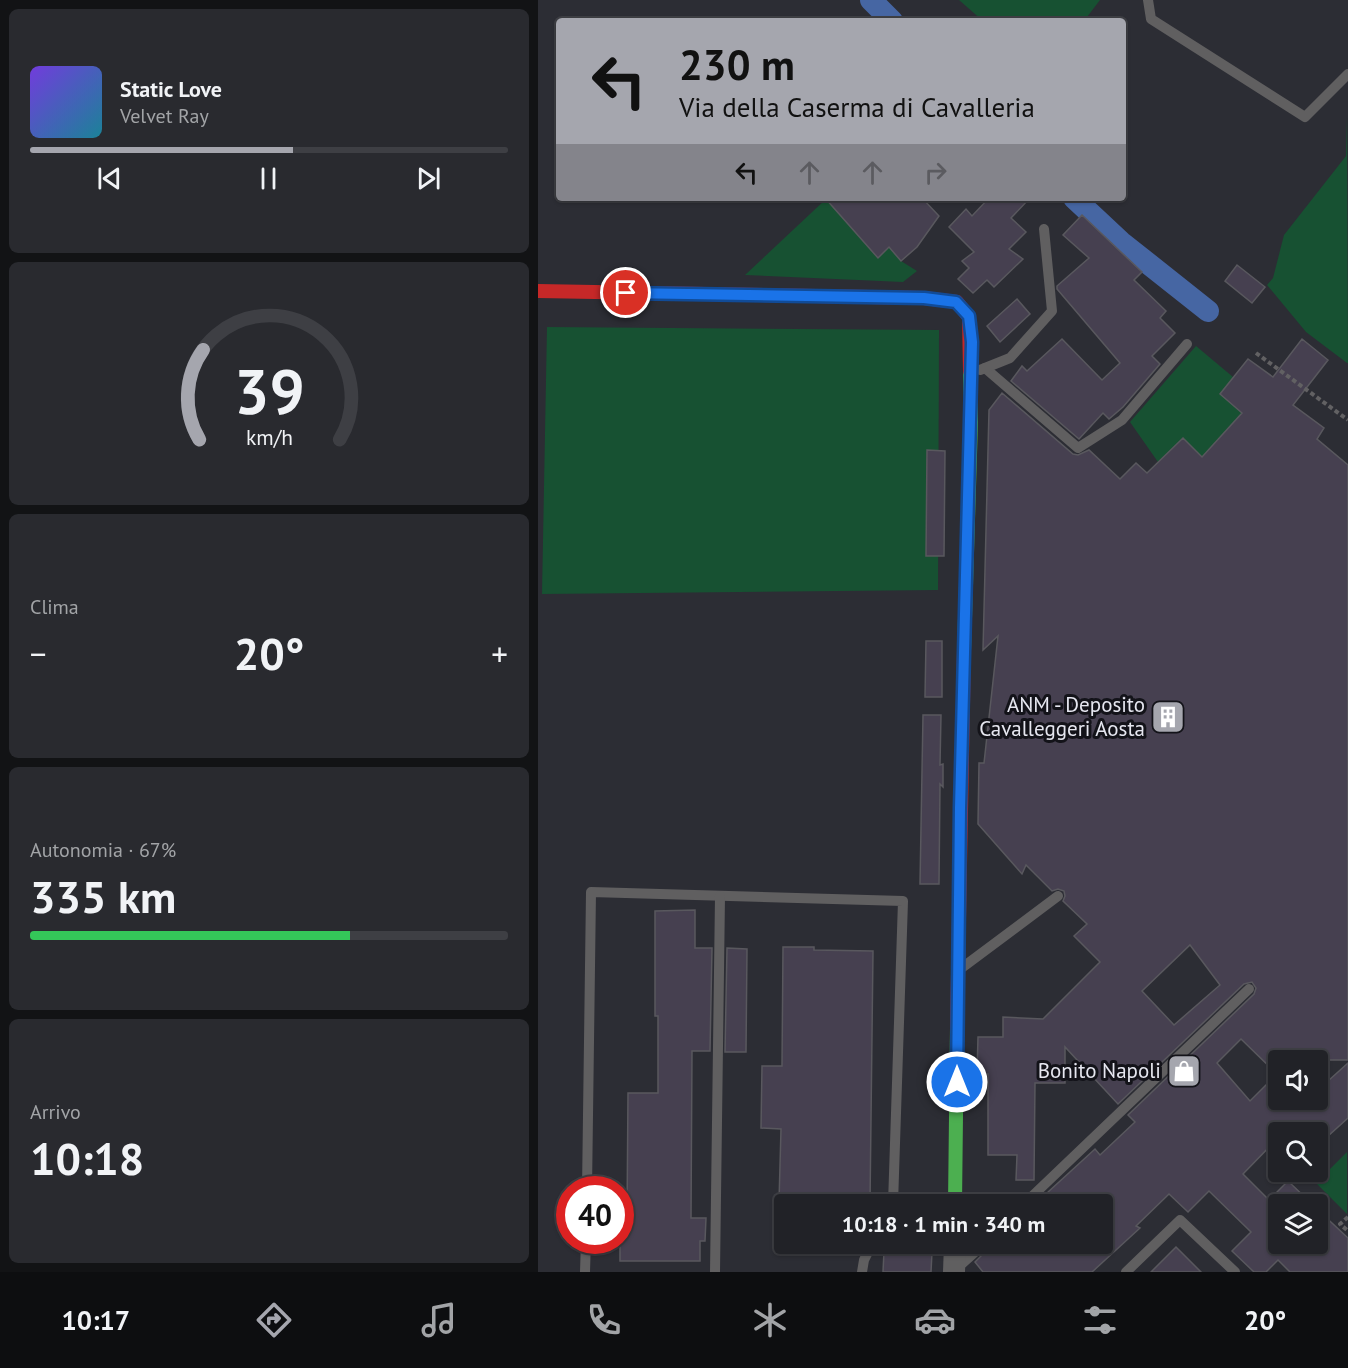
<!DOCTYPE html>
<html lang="it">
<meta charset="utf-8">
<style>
:root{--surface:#212227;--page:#292a2f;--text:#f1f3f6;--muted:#a2a4a7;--line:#3e3f44;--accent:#a5a6ae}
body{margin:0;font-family:"PT Sans",sans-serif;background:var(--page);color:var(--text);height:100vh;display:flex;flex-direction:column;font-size:22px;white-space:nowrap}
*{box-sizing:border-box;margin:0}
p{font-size:20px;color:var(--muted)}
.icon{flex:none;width:33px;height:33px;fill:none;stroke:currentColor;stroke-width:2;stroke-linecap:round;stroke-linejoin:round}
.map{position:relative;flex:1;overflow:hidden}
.side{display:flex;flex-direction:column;gap:9px;padding:9px;background:#121315;width:538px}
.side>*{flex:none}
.guide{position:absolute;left:18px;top:18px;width:570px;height:183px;border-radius:6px;box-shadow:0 2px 4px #0004,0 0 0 2px var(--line);background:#a5a6ae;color:#111;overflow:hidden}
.tools{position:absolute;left:730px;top:1050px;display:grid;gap:12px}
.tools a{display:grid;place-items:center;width:60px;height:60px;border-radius:6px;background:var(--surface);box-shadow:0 2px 4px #0004,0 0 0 2px var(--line);font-size:30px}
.speed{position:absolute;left:18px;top:1176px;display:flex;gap:12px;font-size:30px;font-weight:700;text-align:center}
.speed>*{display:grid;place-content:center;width:78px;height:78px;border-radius:50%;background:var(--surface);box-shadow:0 2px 4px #0004,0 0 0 2px var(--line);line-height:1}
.speed .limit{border:9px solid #d22;background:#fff;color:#111}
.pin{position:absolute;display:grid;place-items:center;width:51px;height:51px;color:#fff;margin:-26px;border:3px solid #fff;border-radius:50%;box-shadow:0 2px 6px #0007}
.me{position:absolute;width:66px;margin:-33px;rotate:0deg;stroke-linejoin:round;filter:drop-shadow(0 0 4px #0008)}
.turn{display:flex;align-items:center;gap:21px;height:126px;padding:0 24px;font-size:27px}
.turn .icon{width:78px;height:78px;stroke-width:2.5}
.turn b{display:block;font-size:42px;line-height:51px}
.lanes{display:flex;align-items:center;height:57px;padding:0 24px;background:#0003;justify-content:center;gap:30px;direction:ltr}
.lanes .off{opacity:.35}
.big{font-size:45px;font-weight:700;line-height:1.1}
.side .card{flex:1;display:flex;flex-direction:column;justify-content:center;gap:9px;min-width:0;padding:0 21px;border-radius:9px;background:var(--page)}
.side .dial{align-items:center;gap:0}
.dial svg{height:156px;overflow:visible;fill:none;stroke:var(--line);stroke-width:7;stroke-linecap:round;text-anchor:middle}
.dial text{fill:var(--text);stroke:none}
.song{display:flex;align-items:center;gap:18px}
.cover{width:72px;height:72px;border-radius:9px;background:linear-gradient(135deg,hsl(260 70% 55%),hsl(190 70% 35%))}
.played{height:6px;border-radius:3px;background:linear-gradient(90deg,var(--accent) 55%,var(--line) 55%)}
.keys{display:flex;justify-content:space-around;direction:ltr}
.heat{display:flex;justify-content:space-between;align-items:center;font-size:33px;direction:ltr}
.charge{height:9px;border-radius:4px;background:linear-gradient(90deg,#34c759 67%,var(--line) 0)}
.trip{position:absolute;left:236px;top:1194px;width:339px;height:60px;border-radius:6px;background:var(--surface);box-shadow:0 2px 4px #0004,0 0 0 2px var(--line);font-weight:700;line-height:60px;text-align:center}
.menu{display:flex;height:96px;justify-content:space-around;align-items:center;background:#0d0e10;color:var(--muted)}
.menu .icon{width:42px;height:42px}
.menu .current{color:var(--accent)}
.menu b{font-size:27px;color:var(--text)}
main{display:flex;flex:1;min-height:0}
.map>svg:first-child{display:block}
.green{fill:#175132}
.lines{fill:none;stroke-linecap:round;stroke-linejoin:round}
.canal{stroke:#4666a3;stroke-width:22}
.building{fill:#464050;stroke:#59585e;stroke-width:1.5;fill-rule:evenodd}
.path{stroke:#626163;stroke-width:4;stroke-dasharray:4.5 3;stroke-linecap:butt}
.lane{stroke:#605f60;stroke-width:10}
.street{stroke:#605f60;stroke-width:22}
.fast{stroke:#4caf50;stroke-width:14}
.jam{stroke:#c62828;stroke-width:14}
.route-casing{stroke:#114b97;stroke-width:15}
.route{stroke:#1a73e8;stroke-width:10}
.labels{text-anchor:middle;stroke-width:6;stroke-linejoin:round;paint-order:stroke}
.poi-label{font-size:21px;fill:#e6e7f0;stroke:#131319;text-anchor:end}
</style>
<main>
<section class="side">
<div class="card">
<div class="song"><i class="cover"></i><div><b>Static Love</b><p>Velvet Ray</p></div></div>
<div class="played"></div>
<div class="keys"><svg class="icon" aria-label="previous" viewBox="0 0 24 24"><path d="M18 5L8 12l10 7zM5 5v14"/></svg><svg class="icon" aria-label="pause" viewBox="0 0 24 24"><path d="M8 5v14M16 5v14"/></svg><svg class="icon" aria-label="next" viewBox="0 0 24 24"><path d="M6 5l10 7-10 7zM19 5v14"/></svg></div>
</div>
<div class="card dial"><svg viewBox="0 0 100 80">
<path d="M14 69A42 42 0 1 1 86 69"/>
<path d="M14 69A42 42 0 0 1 16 23" stroke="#a5a6ae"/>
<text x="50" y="56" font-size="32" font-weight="700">39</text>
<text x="50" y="72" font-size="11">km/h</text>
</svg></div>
<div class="card"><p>Clima</p>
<div class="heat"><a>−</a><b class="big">20°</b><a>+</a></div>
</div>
<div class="card"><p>Autonomia · 67%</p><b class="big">335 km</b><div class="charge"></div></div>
<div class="card"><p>Arrivo</p><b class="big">10:18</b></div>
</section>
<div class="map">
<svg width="810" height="1272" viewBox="0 0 810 1272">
<rect width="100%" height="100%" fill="#2c2d34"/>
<g class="green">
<polygon points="421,0 562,0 546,21 445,21"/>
<polygon points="809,117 810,363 809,363 768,332 729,285 735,278 746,235 808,156"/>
<polygon points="288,199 339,257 351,247 363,261 379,271 365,282 207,275"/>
<polygon points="9,327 401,330 400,590 4,594"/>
<polygon points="658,346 695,377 704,413 662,460 645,438 620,462 592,422"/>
<polygon points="809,1152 809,1214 778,1183"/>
</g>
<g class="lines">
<g class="canal">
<polyline points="333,0 354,21"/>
<polyline points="536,198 583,242 670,311"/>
</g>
</g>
<g class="building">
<polygon points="287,198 384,198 401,216 379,247 363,261 351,247 340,258"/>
<polygon points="451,198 492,198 473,218 488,232 471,249 485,259 456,287 449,280 435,293 420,279 431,268 424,261 436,252 411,227 428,209 434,216"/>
<polygon points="544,215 604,272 596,280 628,311 622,318 637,333 614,356 622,364 585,407 571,419 565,413 541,439 473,381 484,366 489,371 524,339 564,380 582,363 519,289 519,286 551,258 525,235"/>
<polygon points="699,265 727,287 714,303 687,281"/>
<polygon points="479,299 492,314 462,342 449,326"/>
<path d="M764,339L790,360L755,405L786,428L779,439L810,465V1060H741V1100H780V1090L810,1063V1118L780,1145V1132H741V1137L705,1174L731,1200L750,1181L774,1204H741V1244H780V1210L810,1238V1272H752L740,1260L728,1272H716L694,1251L713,1232L671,1191L650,1212L631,1194L598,1226L602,1228L554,1272H445L437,1262L455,1244H564V1204H497L557,1149L562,1155L597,1122L590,1115L716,994L718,988L714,982L706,984L580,1104L527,1047V1083H497L496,1180H478L479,1155H450V1074H439L440,1037H465V1017L505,1019L562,962L536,936L549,924L525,901L527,896L526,891L520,889L514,891L488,865L484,874L440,824L441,763H446L460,636L445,650L451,410L464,393L535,454L540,455L551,450L582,479L598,463L609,473L645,438L664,457L704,413L682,394L710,359L735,377ZM652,945L682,985L636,1025L604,991ZM703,1039L739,1074L712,1101L679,1063Z"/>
<polygon points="389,450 407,451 406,556 388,556"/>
<polygon points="388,641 404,641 404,697 387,697"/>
<polygon points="385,715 403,715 402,765 405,764 405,787 402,784 401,884 382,884"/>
<polygon points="157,910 157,948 174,948 172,1051 154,1051 153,1218 168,1218 167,1241 162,1241 162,1261 82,1261 82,1219 89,1219 90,1093 120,1093 120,1016 117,1016 117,911"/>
<polygon points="245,947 276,947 276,950 335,951 332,1203 241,1202 243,1129 223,1128 224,1066 244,1066"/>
<polygon points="189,948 209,949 208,1052 187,1052"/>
<polygon points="638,1247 663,1272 613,1272"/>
<polygon points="346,1251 394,1252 393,1272 345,1272"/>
</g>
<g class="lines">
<g class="path">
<polyline points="718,353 810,420"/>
<polyline points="810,1217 802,1224 810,1231"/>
</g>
<g class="lane">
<polyline points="610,0 613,19 767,117 810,74"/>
<polyline points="447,368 540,448 584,420 649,344"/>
<polyline points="442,370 472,358 514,311 506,229"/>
<polyline points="425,967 520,896"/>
<polyline points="49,1190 53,892 365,901 355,1204"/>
<polyline points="486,1204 711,989"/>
<polyline points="418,1269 446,1244"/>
<polyline points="47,1272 48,1240"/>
<polyline points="177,1272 182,896"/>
<polyline points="324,1272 326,1260 334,1244"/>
<polyline points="588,1272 642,1220 697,1272"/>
</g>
<polyline class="street" points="416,1272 417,1244"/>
<g class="fast">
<polyline points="426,651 433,422 432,371"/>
<polyline points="417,1204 419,1028"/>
</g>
<g class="jam">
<polyline points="0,291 386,298 419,302 431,317 432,371"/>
<polyline points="419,1028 426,651"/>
</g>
</g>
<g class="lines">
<defs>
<polyline id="route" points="88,293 386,298 418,302 431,316 434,342 422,808 419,1082"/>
</defs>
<use href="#route" class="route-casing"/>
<use href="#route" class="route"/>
</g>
<defs>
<symbol id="building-square" viewBox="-11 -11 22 22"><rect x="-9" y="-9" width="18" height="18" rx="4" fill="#a5a6ae" stroke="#131319"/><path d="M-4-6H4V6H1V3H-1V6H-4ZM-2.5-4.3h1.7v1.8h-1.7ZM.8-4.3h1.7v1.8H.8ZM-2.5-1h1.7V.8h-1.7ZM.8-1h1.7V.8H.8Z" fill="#fff"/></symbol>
<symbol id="shop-square" viewBox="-11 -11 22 22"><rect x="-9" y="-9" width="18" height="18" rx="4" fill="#a5a6ae" stroke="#131319"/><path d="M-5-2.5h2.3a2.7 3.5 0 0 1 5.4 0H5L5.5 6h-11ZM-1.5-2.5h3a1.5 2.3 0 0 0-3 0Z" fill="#fff"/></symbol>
</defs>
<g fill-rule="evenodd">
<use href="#building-square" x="611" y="698" width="38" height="38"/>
<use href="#shop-square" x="627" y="1052" width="38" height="38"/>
</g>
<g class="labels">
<g class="poi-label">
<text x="607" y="712">ANM - Deposito<tspan x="607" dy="24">Cavalleggeri Aosta</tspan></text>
<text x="623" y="1078">Bonito Napoli</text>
</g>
</g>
</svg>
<div class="tools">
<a><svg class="icon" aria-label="sound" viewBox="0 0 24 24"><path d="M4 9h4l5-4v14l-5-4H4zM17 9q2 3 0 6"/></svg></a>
<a><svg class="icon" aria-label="search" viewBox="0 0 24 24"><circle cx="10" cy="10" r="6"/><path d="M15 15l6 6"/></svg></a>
<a><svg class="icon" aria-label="layers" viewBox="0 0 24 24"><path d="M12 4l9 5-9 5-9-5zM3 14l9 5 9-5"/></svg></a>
</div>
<div class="speed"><div class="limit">40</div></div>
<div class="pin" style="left:88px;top:293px;background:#d93025"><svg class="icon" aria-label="arrive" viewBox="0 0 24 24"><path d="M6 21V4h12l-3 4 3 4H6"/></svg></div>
<svg class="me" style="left:419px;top:1082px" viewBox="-20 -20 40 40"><circle r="17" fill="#1a73e8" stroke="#fff" stroke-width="3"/><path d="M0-11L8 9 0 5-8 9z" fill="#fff"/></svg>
<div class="trip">10:18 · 1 min · 340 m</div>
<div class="guide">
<div class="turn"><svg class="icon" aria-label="left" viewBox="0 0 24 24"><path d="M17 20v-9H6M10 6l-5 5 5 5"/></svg><div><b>230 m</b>Via della Caserma di Cavalleria</div></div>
<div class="lanes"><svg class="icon" aria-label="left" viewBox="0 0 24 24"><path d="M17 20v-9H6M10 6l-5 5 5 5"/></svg><svg class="icon off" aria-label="ahead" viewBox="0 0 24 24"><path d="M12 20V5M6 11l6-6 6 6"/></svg><svg class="icon off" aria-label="ahead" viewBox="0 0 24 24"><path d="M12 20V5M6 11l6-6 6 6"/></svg><svg class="icon off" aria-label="right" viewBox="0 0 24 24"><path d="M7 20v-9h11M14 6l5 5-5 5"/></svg></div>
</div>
</div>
</main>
<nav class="menu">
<b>10:17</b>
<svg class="icon current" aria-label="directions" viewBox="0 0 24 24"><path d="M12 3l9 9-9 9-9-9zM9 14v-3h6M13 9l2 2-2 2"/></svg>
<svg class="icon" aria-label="music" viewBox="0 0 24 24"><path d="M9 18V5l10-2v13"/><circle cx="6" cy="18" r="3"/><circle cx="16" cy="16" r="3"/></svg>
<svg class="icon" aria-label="phone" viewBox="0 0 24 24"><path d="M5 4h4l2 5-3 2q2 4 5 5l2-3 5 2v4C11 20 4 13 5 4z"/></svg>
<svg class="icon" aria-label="climate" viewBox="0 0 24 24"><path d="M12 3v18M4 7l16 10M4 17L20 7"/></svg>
<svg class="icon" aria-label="car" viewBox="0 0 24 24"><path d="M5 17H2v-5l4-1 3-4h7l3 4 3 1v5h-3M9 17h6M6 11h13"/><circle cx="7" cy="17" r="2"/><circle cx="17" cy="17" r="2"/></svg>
<svg class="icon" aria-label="filters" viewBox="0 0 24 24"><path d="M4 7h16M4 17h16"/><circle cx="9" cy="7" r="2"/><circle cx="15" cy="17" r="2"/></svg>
<b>20°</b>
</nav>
